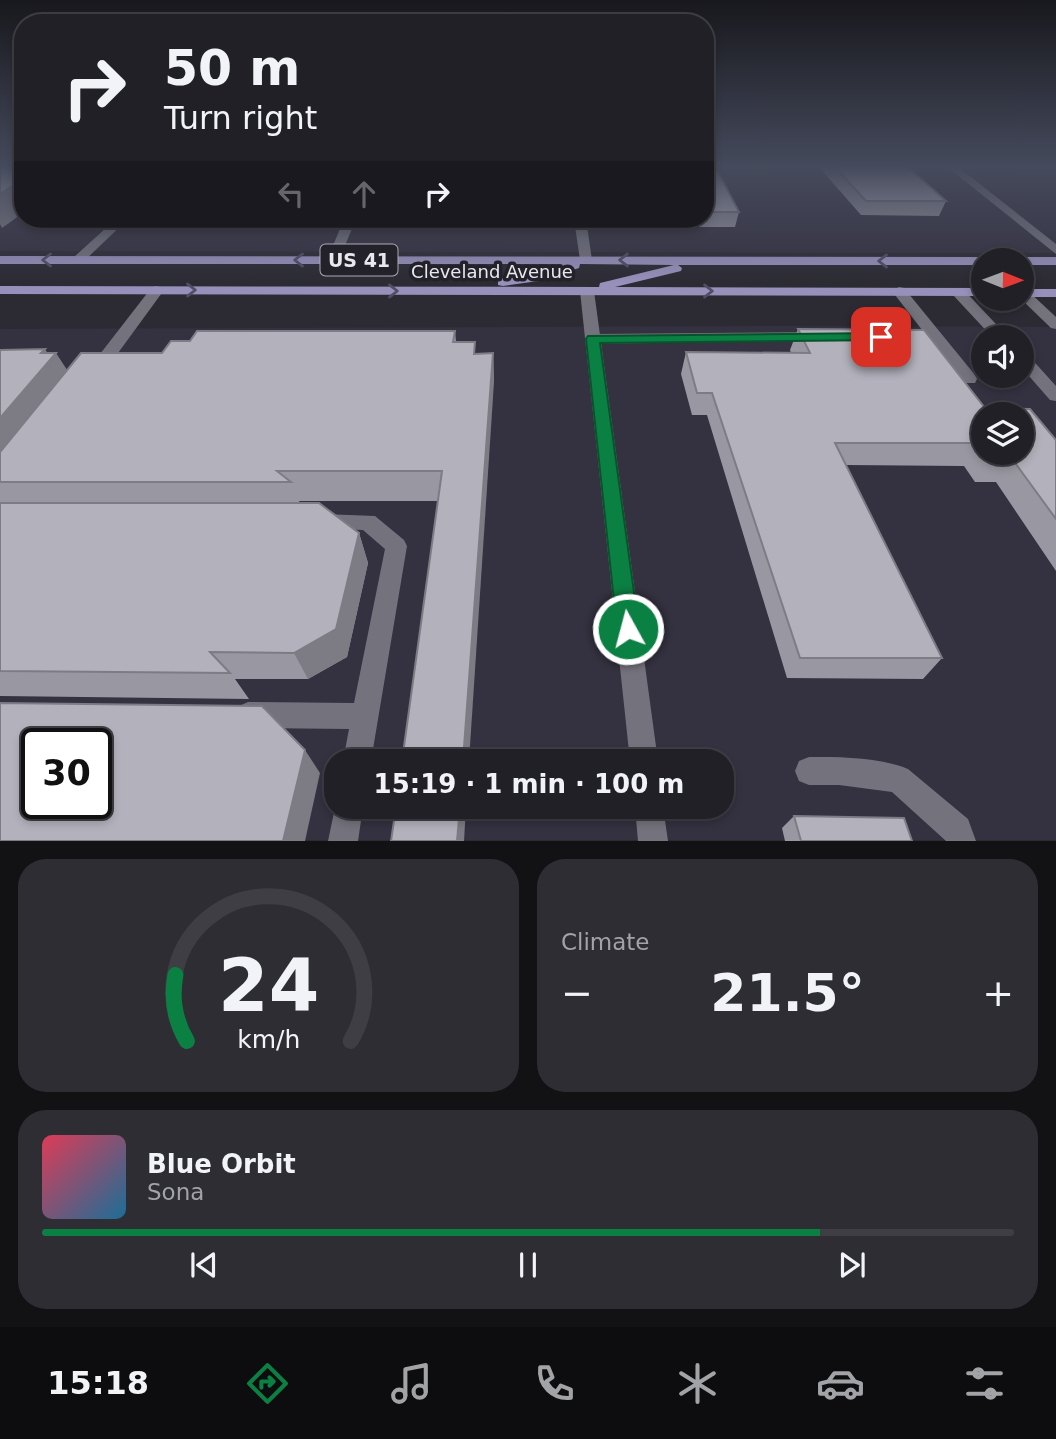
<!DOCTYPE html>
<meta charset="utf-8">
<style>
:root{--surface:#212027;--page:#2d2d33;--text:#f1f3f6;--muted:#a2a3a7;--line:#3e3e44;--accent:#0b8043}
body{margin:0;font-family:"DejaVu Sans",sans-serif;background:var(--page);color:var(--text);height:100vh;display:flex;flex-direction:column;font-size:26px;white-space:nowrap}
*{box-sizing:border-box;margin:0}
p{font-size:23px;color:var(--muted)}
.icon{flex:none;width:38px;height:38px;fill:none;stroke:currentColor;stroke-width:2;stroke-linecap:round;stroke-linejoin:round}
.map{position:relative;height:841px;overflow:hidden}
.side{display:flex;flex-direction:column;gap:18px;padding:18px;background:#121215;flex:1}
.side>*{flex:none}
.top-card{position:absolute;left:14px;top:14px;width:700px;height:214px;border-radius:28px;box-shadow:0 4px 10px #0003,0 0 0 2px var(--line);background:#212027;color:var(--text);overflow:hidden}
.needle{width:46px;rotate:91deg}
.controls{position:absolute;left:971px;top:248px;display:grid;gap:14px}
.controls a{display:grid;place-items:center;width:63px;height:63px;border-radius:50%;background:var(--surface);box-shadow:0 4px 10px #0003,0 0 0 2px var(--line);font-size:35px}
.speed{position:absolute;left:21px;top:728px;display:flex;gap:14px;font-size:35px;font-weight:700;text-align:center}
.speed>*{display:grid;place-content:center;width:91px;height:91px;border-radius:50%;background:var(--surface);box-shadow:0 4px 10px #0003,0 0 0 2px var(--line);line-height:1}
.speed .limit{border:4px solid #111;border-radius:10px;background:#fff;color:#111}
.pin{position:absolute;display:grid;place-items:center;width:60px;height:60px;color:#fff;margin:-30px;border-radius:14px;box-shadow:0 4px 10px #0006}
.me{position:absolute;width:77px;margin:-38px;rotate:353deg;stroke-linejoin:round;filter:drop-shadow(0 0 5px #0008)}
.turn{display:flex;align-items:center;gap:24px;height:147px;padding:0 35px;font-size:32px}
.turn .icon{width:91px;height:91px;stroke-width:2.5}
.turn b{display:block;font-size:49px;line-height:60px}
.lanes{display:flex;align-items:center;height:66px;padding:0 35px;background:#0003;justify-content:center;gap:35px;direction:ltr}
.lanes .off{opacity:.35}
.big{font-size:52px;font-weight:800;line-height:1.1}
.side .tile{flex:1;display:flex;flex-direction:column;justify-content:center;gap:10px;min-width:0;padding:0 24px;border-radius:28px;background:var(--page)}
.side .dial{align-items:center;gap:0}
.dial svg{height:182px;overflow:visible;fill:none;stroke:var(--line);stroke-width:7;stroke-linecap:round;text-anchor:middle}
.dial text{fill:var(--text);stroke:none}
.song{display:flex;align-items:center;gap:21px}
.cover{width:84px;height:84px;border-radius:10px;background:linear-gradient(135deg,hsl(350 70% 55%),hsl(200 70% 35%))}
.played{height:7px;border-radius:4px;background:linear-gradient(90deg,var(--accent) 80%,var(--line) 80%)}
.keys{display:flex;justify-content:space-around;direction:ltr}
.heat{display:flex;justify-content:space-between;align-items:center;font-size:38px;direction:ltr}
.side .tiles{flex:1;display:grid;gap:18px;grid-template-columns:1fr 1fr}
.tile:last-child{grid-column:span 2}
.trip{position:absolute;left:324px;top:749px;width:410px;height:70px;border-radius:28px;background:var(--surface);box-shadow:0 4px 10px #0003,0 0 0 2px var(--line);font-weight:800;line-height:70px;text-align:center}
.tabs{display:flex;height:112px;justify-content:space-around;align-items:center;background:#0d0d10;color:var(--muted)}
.tabs .icon{width:49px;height:49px}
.tabs .active{color:var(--accent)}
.tabs b{font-size:32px;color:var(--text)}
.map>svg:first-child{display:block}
.built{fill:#343140;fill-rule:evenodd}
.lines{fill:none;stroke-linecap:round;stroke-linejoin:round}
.lane{fill:#74737d;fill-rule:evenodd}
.street{fill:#74737d;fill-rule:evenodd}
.primary{fill:#9790bb;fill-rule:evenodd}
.wall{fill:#9998a2;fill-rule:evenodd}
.shaded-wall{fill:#7d7c84}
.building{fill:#b2b1bc;stroke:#7d7c84;stroke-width:2;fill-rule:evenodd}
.oneway{stroke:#514d64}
.route{fill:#0b8043;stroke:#07532c;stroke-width:2}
.labels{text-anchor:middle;stroke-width:7;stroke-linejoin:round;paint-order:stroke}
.far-street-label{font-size:18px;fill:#e8e8ed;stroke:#23212a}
.shield{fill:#23212a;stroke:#adacb2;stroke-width:2}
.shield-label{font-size:19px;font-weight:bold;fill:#e8e8ed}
</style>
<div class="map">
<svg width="1056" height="841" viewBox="0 0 1056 841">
<rect width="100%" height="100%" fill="#2c2b34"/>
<g class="built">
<polygon points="0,166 23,166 23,219 705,219 705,166 1056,166 1056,253 0,251"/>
<path d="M789,326L1056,327V840H0V329ZM984,338H1022V376H984ZM984,415H1022V453H984ZM37,744H96V803H37ZM336,761H721V807H336Z"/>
</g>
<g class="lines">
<g class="lane">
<polygon points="344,219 356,219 339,260 333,264 329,263 327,260"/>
<polygon points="157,286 164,290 102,375 90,375 88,371 90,367 152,287"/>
<polygon points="899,287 904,288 975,375 977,379 975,383 963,383 892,291"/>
<polygon points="958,288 963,289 1009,338 993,338 953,295 951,292"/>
<polygon points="1022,289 1027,290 1056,317 1056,329 1051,328 1021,299"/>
<polygon points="817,332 825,337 822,340 593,344 585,339 593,334"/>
<polygon points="1022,353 1028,355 1056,386 1056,401 1050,400 1022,368"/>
<polygon points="323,514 375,516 404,540 407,546 371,761 343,761 349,729 248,728 239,724 235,715 239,706 248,702 354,703 385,549 363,530 316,528 313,522 316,516"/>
<path d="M809,757C841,757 879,757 908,769L968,819L976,841H946L892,792L839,785H809L799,781L795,771L799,761Z"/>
<polygon points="336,803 336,807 363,807 358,841 328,841"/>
</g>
<g class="street">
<polygon points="946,166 957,166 1056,244 1056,254"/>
<polygon points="116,219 128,219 82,263 74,263 74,257"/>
<polygon points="574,219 586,219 592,260 590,263 586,264 580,260"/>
<polygon points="587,287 594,291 658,761 630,761 580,291"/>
<polygon points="635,807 663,807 668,841 638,841"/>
</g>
<g class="primary">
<polygon points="0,256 984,257 990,261 984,261 984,265 678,265 682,268 681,271 615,287 984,288 984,296 0,294 0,286 599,287 600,283 674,265 580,264 579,268 538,281 503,286 498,285 498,279 536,273 563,264 0,264"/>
<polygon points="1022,257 1056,257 1056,265 1022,265 1022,261 1016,261"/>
<rect x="1022" y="289" width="34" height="8"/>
</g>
</g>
<g class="wall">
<polygon points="818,166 907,166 946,201 939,216 861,215"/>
<polygon points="705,170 739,212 735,227 649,227 647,219 705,219"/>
<path d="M798,329L985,408L1056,440V571L996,482H975L964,466L846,465L942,658L923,679L787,678L707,415H692L681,374L686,352L791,353L790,350ZM984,415L1022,453H984Z"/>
<polygon points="455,331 456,342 476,354 493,353 494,382 438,501 299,501 300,503 359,533 368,563 347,657 308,679 235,679 249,699 0,696 0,350 47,353 67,370 162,353 190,341"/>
<polygon points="794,816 912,841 785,841 782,828"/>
</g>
<g class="shaded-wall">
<polygon points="23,179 23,213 2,228 0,224 0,194"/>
<polygon points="45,349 51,359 56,353 75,382 0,478 0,418"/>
<polygon points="493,353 494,382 469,761 463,761"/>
<polygon points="359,533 368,563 347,657 308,679 294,653"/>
<polygon points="305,750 320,773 305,841 283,841"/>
<polygon points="460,807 466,807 464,841 457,841"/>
</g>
<g class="building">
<polygon points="0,166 23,166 23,179 0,194"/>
<polygon points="834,166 907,166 946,201 866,201"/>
<polygon points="705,170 717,170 739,212 705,212"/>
<polygon points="798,329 924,330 985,408 1030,409 1056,440 1056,519 1013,460 992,459 987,453 1022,453 1022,415 984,415 984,448 980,443 835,443 942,658 800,658 712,393 697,393 686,352 810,353"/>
<polygon points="197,331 455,331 453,342 475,342 474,354 493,353 463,761 402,761 442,471 277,471 291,482 0,482 0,452 81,353 162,353 171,341 190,341"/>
<polygon points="45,349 41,353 56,353 0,418 0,350"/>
<polygon points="0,503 319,503 359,533 336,629 294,653 210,652 230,673 0,671"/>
<path d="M0,703L262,706L305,750L283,841H0ZM37,744H96V803H37Z"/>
<polygon points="396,807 460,807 457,841 391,841"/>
<polygon points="794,816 904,818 912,841 801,841"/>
</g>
<defs><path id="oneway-chevron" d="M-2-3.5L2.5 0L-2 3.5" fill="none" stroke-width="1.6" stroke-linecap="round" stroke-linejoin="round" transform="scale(1.75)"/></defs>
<g class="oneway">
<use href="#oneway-chevron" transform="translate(47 260) rotate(-180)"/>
<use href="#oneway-chevron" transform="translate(299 260) rotate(-180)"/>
<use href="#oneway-chevron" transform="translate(624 260) rotate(-180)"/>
<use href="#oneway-chevron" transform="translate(883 261) rotate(-180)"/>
<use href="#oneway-chevron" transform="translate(191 290)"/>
<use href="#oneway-chevron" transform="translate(393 291)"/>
<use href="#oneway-chevron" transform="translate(708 291)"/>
</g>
<linearGradient id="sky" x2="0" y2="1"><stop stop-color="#18181d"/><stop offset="0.59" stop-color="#454a5c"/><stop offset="1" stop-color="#454a5c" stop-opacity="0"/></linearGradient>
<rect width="1056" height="283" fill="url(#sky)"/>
<polygon class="route" points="881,333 886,334 886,340 600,343 639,629 636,636 628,639 620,636 617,629 586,339 588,336"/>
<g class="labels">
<g class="far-street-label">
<text x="492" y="278">Cleveland Avenue</text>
</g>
<rect class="shield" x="320.5" y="244.5" width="77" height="31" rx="5"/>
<g class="shield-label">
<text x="359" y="267">US 41</text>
</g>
</g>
</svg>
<div class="controls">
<a><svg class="needle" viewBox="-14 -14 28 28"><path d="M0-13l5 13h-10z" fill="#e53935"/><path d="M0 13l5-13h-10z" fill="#a2a3a7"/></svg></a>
<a><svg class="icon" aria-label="sound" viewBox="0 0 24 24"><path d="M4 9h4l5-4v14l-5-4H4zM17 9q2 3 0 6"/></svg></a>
<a><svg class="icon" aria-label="layers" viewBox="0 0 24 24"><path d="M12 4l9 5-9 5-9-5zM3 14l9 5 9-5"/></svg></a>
</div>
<div class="speed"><div class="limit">30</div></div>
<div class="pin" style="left:881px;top:337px;background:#d93025"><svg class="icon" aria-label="arrive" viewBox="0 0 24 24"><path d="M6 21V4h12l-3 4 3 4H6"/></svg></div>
<svg class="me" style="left:628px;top:629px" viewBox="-20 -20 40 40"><circle r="17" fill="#0b8043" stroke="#fff" stroke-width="3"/><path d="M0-11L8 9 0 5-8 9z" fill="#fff"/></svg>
<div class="trip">15:19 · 1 min · 100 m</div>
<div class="top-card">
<div class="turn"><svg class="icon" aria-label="right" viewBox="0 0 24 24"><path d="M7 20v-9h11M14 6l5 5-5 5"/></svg><div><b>50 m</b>Turn right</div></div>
<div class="lanes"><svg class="icon off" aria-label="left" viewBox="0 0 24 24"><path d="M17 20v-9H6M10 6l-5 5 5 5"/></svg><svg class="icon off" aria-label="ahead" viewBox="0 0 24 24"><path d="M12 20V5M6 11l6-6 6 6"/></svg><svg class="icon" aria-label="right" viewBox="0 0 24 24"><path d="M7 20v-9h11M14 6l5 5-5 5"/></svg></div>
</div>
</div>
<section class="side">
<div class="tiles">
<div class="tile dial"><svg viewBox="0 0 100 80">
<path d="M14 69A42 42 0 1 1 86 69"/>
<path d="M14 69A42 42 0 0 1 9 40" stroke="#0b8043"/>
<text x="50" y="56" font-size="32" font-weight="700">24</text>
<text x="50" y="72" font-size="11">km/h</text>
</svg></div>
<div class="tile"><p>Climate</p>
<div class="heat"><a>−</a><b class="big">21.5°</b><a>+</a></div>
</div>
<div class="tile">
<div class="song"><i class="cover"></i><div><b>Blue Orbit</b><p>Sona</p></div></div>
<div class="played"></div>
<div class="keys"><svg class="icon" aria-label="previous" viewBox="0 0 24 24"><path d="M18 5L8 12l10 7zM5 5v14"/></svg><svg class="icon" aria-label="pause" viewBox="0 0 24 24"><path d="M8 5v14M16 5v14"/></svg><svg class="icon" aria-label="next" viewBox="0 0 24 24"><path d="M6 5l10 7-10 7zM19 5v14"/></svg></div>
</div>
</div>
</section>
<nav class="tabs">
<b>15:18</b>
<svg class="icon active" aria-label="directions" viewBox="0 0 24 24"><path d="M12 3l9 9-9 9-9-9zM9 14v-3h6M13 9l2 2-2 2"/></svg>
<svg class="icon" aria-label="music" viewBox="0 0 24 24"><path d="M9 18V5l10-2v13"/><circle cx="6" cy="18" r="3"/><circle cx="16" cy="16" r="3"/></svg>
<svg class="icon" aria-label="phone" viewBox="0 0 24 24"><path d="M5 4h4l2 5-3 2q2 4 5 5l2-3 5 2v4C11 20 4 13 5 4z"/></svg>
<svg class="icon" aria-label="climate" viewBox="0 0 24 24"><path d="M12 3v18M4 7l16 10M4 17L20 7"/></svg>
<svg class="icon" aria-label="car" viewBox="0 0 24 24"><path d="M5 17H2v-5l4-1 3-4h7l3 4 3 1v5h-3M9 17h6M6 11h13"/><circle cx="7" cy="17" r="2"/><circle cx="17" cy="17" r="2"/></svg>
<svg class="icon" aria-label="filters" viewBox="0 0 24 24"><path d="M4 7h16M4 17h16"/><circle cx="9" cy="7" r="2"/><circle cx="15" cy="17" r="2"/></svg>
</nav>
